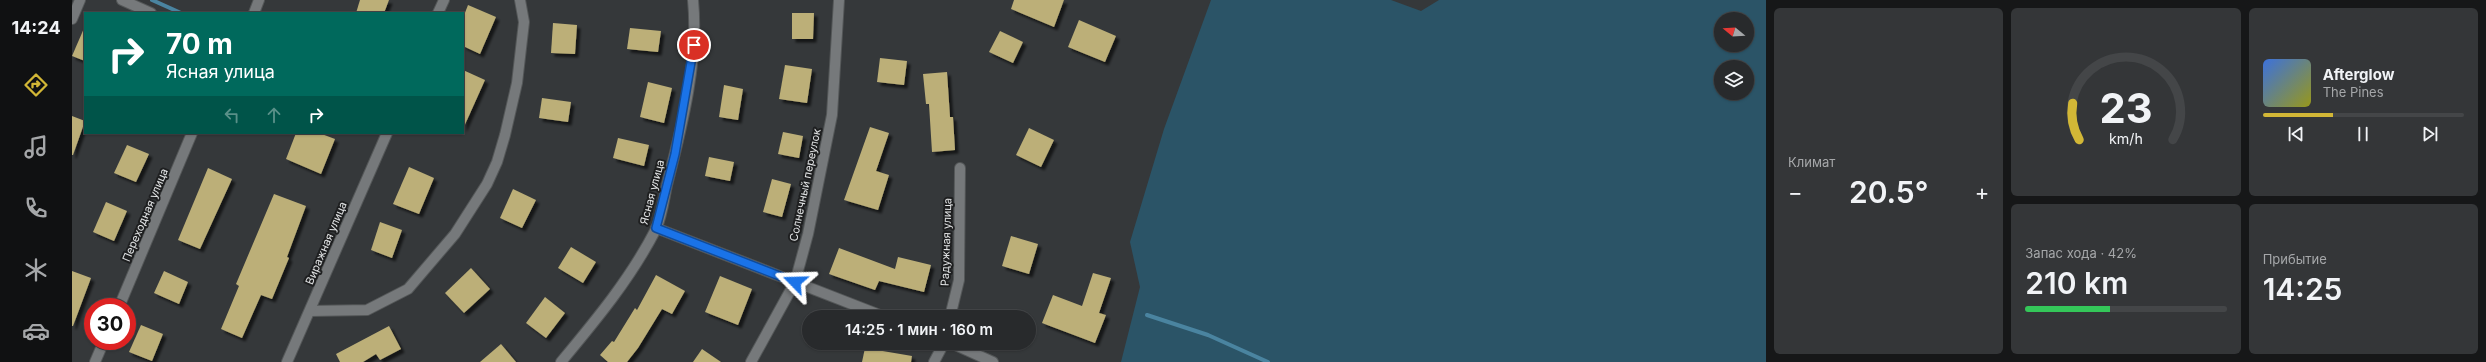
<!DOCTYPE html>
<html lang="ru">
<meta charset="utf-8">
<style>
:root{--surface:#282a2c;--page:#343638;--text:#f1f3f6;--muted:#a5a7a9;--line:#444648;--accent:#d2b736}
body{margin:0;font-family:Inter,sans-serif;background:var(--page);color:var(--text);height:100vh;display:flex;flex-direction:column;font-size:15px;white-space:nowrap}
*{box-sizing:border-box;margin:0}
p{font-size:13px;color:var(--muted)}
.icon{flex:none;width:22px;height:22px;fill:none;stroke:currentColor;stroke-width:2;stroke-linecap:round;stroke-linejoin:round}
.map{position:relative;flex:1;overflow:hidden}
.details{display:flex;flex-direction:column;gap:8px;padding:8px;background:#161718;width:720px}
.details>*{flex:none}
.banner{position:absolute;left:12px;top:12px;width:380px;height:122px;border-radius:0px;box-shadow:0 1px 3px #0004,0 0 0 1px var(--line);background:#00695c;color:#fff;overflow:hidden}
.needle{width:26px;rotate:288deg}
.tools{position:absolute;left:1642px;top:12px;display:grid;gap:8px}
.tools a{display:grid;place-items:center;width:40px;height:40px;border-radius:50%;background:var(--surface);box-shadow:0 1px 3px #0004,0 0 0 1px var(--line);font-size:20px}
.speed{position:absolute;left:12px;top:298px;display:flex;gap:8px;font-size:20px;font-weight:700;text-align:center}
.speed>*{display:grid;place-content:center;width:52px;height:52px;border-radius:50%;background:var(--surface);box-shadow:0 1px 3px #0004,0 0 0 1px var(--line);line-height:1}
.speed .limit{border:6px solid #d22;background:#fff;color:#111}
.pin{position:absolute;display:grid;place-items:center;width:34px;height:34px;color:#fff;margin:-17px;border:2px solid #fff;border-radius:50%;box-shadow:0 1px 4px #0007}
.me{position:absolute;width:44px;margin:-22px;rotate:292deg;stroke-linejoin:round;filter:drop-shadow(0 0 3px #0008)}
.turn{display:flex;align-items:center;gap:14px;height:84px;padding:0 16px;font-size:18px}
.turn .icon{width:52px;height:52px;stroke-width:2.5}
.turn b{display:block;font-size:28px;line-height:34px}
.lanes{display:flex;align-items:center;height:38px;padding:0 16px;background:#0003;justify-content:center;gap:20px;direction:ltr}
.lanes .off{opacity:.35}
.big{font-size:30px;font-weight:600;line-height:1.1}
.details .card{flex:1;display:flex;flex-direction:column;justify-content:center;gap:6px;min-width:0;padding:0 14px;border-radius:6px;background:var(--page)}
.details .dial{align-items:center;gap:0}
.dial svg{height:104px;overflow:visible;fill:none;stroke:var(--line);stroke-width:7;stroke-linecap:round;text-anchor:middle}
.dial text{fill:var(--text);stroke:none}
.song{display:flex;align-items:center;gap:12px}
.cover{width:48px;height:48px;border-radius:6px;background:linear-gradient(135deg,hsl(220 70% 55%),hsl(60 70% 35%))}
.played{height:4px;border-radius:2px;background:linear-gradient(90deg,var(--accent) 35%,var(--line) 35%)}
.keys{display:flex;justify-content:space-around;direction:ltr}
.heat{display:flex;justify-content:space-between;align-items:center;font-size:22px;direction:ltr}
.charge{height:6px;border-radius:3px;background:linear-gradient(90deg,#34c759 42%,var(--line) 0)}
.details .tiles{flex:1;display:grid;gap:8px;grid-template-columns:repeat(3,1fr)}
.card:first-child{grid-row:span 2}
.trip{position:absolute;left:730px;top:310px;width:234px;height:40px;border-radius:20px;background:var(--surface);box-shadow:0 1px 3px #0004,0 0 0 1px var(--line);font-weight:600;line-height:40px;text-align:center}
main{display:flex;flex:1;min-height:0}
.tab-bar{display:flex;flex-direction:column;width:72px;justify-content:space-around;align-items:center;background:#101112;color:var(--muted)}
.tab-bar .icon{width:28px;height:28px}
.tab-bar .active{color:var(--accent)}
.tab-bar b{font-size:18px;color:var(--text)}
.map>svg:first-child{display:block}
.green{fill:#2b5467;fill-rule:evenodd}
.lines{fill:none;stroke-linecap:round;stroke-linejoin:round}
.stream{stroke:#4a84a0;stroke-width:4}
.building{fill:#bcaf78;filter:url(#shadow)}
.minor-casing{stroke:#545758;stroke-width:12}
.minor{stroke:#76797b;stroke-width:10}
.route-casing{stroke:#114b97;stroke-width:10}
.route{stroke:#1a73e8;stroke-width:7}
.labels{text-anchor:middle;stroke-width:4;stroke-linejoin:round;paint-order:stroke}
.street-label{font-size:11px;fill:#e2e4e5;stroke:#1e1f20}
</style>
<main>
<nav class="tab-bar">
<b>14:24</b>
<svg class="icon active" aria-label="directions" viewBox="0 0 24 24"><path d="M12 3l9 9-9 9-9-9zM9 14v-3h6M13 9l2 2-2 2"/></svg>
<svg class="icon" aria-label="music" viewBox="0 0 24 24"><path d="M9 18V5l10-2v13"/><circle cx="6" cy="18" r="3"/><circle cx="16" cy="16" r="3"/></svg>
<svg class="icon" aria-label="phone" viewBox="0 0 24 24"><path d="M5 4h4l2 5-3 2q2 4 5 5l2-3 5 2v4C11 20 4 13 5 4z"/></svg>
<svg class="icon" aria-label="climate" viewBox="0 0 24 24"><path d="M12 3v18M4 7l16 10M4 17L20 7"/></svg>
<svg class="icon" aria-label="car" viewBox="0 0 24 24"><path d="M5 17H2v-5l4-1 3-4h7l3 4 3 1v5h-3M9 17h6M6 11h13"/><circle cx="7" cy="17" r="2"/><circle cx="17" cy="17" r="2"/></svg>
</nav>
<div class="map">
<svg width="1694" height="362" viewBox="0 0 1694 362">
<defs>
<filter id="shadow"><feDropShadow dx="3.5" dy="3.5" stdDeviation="1" flood-color="#0009"/></filter>
</defs>
<rect width="100%" height="100%" fill="#35383a"/>
<path class="green" d="M1139,0H1319L1349,11L1367,0H1694V362H1049L1068,287L1058,242L1092,129ZM1649,19H1675V45H1649ZM1649,67H1675V93H1649Z"/>
<g class="lines">
<g class="stream">
<polyline points="80,0 109,13"/>
<polyline points="1075,315 1136,335 1196,362"/>
</g>
</g>
<g class="building">
<polygon points="288,0 317,0 312,13 284,13"/>
<polygon points="942,0 992,0 982,27 939,9"/>
<polygon points="396,5 424,17 408,54 391,46 391,18"/>
<polygon points="720,13 742,13 741,39 720,39"/>
<polygon points="1007,20 1044,36 1033,62 996,47"/>
<polygon points="481,23 505,25 503,54 479,53"/>
<polygon points="13,26 13,61 0,56"/>
<polygon points="558,28 589,31 586,52 555,49"/>
<polygon points="928,31 951,42 941,63 917,52"/>
<polygon points="808,58 835,61 832,85 805,82"/>
<polygon points="713,65 740,69 735,103 707,99"/>
<polygon points="391,70 413,80 391,129"/>
<polygon points="875,72 878,117 881,117 883,150 860,152 857,104 854,104 851,74"/>
<polygon points="576,82 600,88 592,123 568,117"/>
<polygon points="652,85 671,89 666,120 647,117"/>
<polygon points="470,98 499,102 496,122 467,118"/>
<polygon points="0,116 13,121 1,155 0,155"/>
<polygon points="798,127 817,133 804,171 817,175 806,210 772,200"/>
<polygon points="957,128 982,140 969,167 944,155"/>
<polygon points="711,132 731,136 727,158 706,154"/>
<polygon points="224,133 247,133 263,139 249,174 214,159"/>
<polygon points="546,138 577,145 572,166 541,158"/>
<polygon points="55,145 77,154 64,182 42,173"/>
<polygon points="637,157 662,162 658,181 633,176"/>
<polygon points="337,167 362,178 347,214 321,204"/>
<polygon points="136,168 160,179 128,249 106,240"/>
<polygon points="700,179 719,184 710,217 691,212"/>
<polygon points="441,189 464,200 450,228 428,218"/>
<polygon points="202,194 234,206 215,257 217,258 200,299 189,295 170,338 149,329 167,286 164,284"/>
<polygon points="34,202 55,211 42,241 21,232"/>
<polygon points="308,222 330,230 320,258 299,250"/>
<polygon points="939,236 966,244 957,274 930,266"/>
<polygon points="499,247 524,262 511,283 486,268"/>
<polygon points="767,248 823,269 826,257 859,265 852,292 807,281 803,290 757,274"/>
<polygon points="399,268 418,289 392,313 373,293"/>
<polygon points="0,271 19,278 1,326 0,326"/>
<polygon points="92,271 116,282 107,304 82,293"/>
<polygon points="1021,273 1039,278 1027,313 1034,315 1023,343 970,323 981,295 1010,306"/>
<polygon points="584,275 613,291 600,314 590,309 566,348 555,362 536,362 528,355 540,341 542,342 563,308 565,310"/>
<polygon points="648,276 680,289 666,325 633,312"/>
<polygon points="473,297 493,313 474,338 454,323"/>
<polygon points="69,325 91,334 80,361 57,352"/>
<polygon points="317,326 329,349 308,360 304,354 291,362 268,362 264,354"/>
<polygon points="429,344 444,362 408,362"/>
<polygon points="793,348 840,356 839,362 790,362"/>
<polygon points="630,349 649,362 621,362"/>
</g>
<g class="lines">
<defs>
<g id="minor">
<polyline points="50,0 79,13"/>
<polyline points="182,13 187,0"/>
<polyline points="366,13 372,0"/>
<polyline points="0,19 8,0"/>
<polyline points="584,228 813,317"/>
<polyline points="47,307 120,133"/>
<polyline points="238,311 295,310 336,289 383,234 415,184 425,162 433,135 445,83 452,22 448,0"/>
<polyline points="878,317 887,280 888,168"/>
<polyline points="879,343 921,362"/>
<polyline points="23,362 32,341"/>
<polyline points="215,362 315,133"/>
<path d="M489,362C524,320 559,278 584,229C590,216 592,199 595,185C610,126 627,61 621,0"/>
<polyline points="679,362 723,282 736,234 760,115 767,0"/>
<polyline points="862,362 872,343"/>
</g>
</defs>
<use href="#minor" class="minor-casing"/>
<use href="#minor" class="minor"/>
</g>
<g class="lines">
<defs>
<polyline id="route" points="622,45 603,154 584,228 723,282"/>
</defs>
<use href="#route" class="route-casing"/>
<use href="#route" class="route"/>
</g>
<g class="labels">
<g class="street-label">
<text transform="translate(733 185) rotate(-78)" y="4">Солнечный переулок</text>
<text transform="translate(580 192) rotate(-75)" y="4">Ясная улица</text>
<text transform="translate(73 215) rotate(-67)" y="4">Переходная улица</text>
<text transform="translate(874 242) rotate(-88)" y="4">Радужная улица</text>
<text transform="translate(254 243) rotate(-67)" y="4">Виражная улица</text>
</g>
</g>
</svg>
<div class="tools">
<a><svg class="needle" viewBox="-14 -14 28 28"><path d="M0-13l5 13h-10z" fill="#e53935"/><path d="M0 13l5-13h-10z" fill="#a5a7a9"/></svg></a>
<a><svg class="icon" aria-label="layers" viewBox="0 0 24 24"><path d="M12 4l9 5-9 5-9-5zM3 14l9 5 9-5"/></svg></a>
</div>
<div class="speed"><div class="limit">30</div></div>
<div class="pin" style="left:622px;top:45px;background:#d93025"><svg class="icon" aria-label="arrive" viewBox="0 0 24 24"><path d="M6 21V4h12l-3 4 3 4H6"/></svg></div>
<svg class="me" style="left:723px;top:282px" viewBox="-20 -20 40 40"><path d="M0-17L14 15 0 8-14 15z" fill="#1a73e8" stroke="#fff" stroke-width="4"/></svg>
<div class="trip">14:25 · 1 мин · 160 m</div>
<div class="banner">
<div class="turn"><svg class="icon" aria-label="right" viewBox="0 0 24 24"><path d="M7 20v-9h11M14 6l5 5-5 5"/></svg><div><b>70 m</b>Ясная улица</div></div>
<div class="lanes"><svg class="icon off" aria-label="left" viewBox="0 0 24 24"><path d="M17 20v-9H6M10 6l-5 5 5 5"/></svg><svg class="icon off" aria-label="ahead" viewBox="0 0 24 24"><path d="M12 20V5M6 11l6-6 6 6"/></svg><svg class="icon" aria-label="right" viewBox="0 0 24 24"><path d="M7 20v-9h11M14 6l5 5-5 5"/></svg></div>
</div>
</div>
<section class="details">
<div class="tiles">
<div class="card"><p>Климат</p>
<div class="heat"><a>−</a><b class="big">20.5°</b><a>+</a></div>
</div>
<div class="card dial"><svg viewBox="0 0 100 80">
<path d="M14 69A42 42 0 1 1 86 69"/>
<path d="M14 69A42 42 0 0 1 9 41" stroke="#d2b736"/>
<text x="50" y="56" font-size="32" font-weight="700">23</text>
<text x="50" y="72" font-size="11">km/h</text>
</svg></div>
<div class="card">
<div class="song"><i class="cover"></i><div><b>Afterglow</b><p>The Pines</p></div></div>
<div class="played"></div>
<div class="keys"><svg class="icon" aria-label="previous" viewBox="0 0 24 24"><path d="M18 5L8 12l10 7zM5 5v14"/></svg><svg class="icon" aria-label="pause" viewBox="0 0 24 24"><path d="M8 5v14M16 5v14"/></svg><svg class="icon" aria-label="next" viewBox="0 0 24 24"><path d="M6 5l10 7-10 7zM19 5v14"/></svg></div>
</div>
<div class="card"><p>Запас хода · 42%</p><b class="big">210 km</b><div class="charge"></div></div>
<div class="card"><p>Прибытие</p><b class="big">14:25</b></div>
</div>
</section>
</main>
